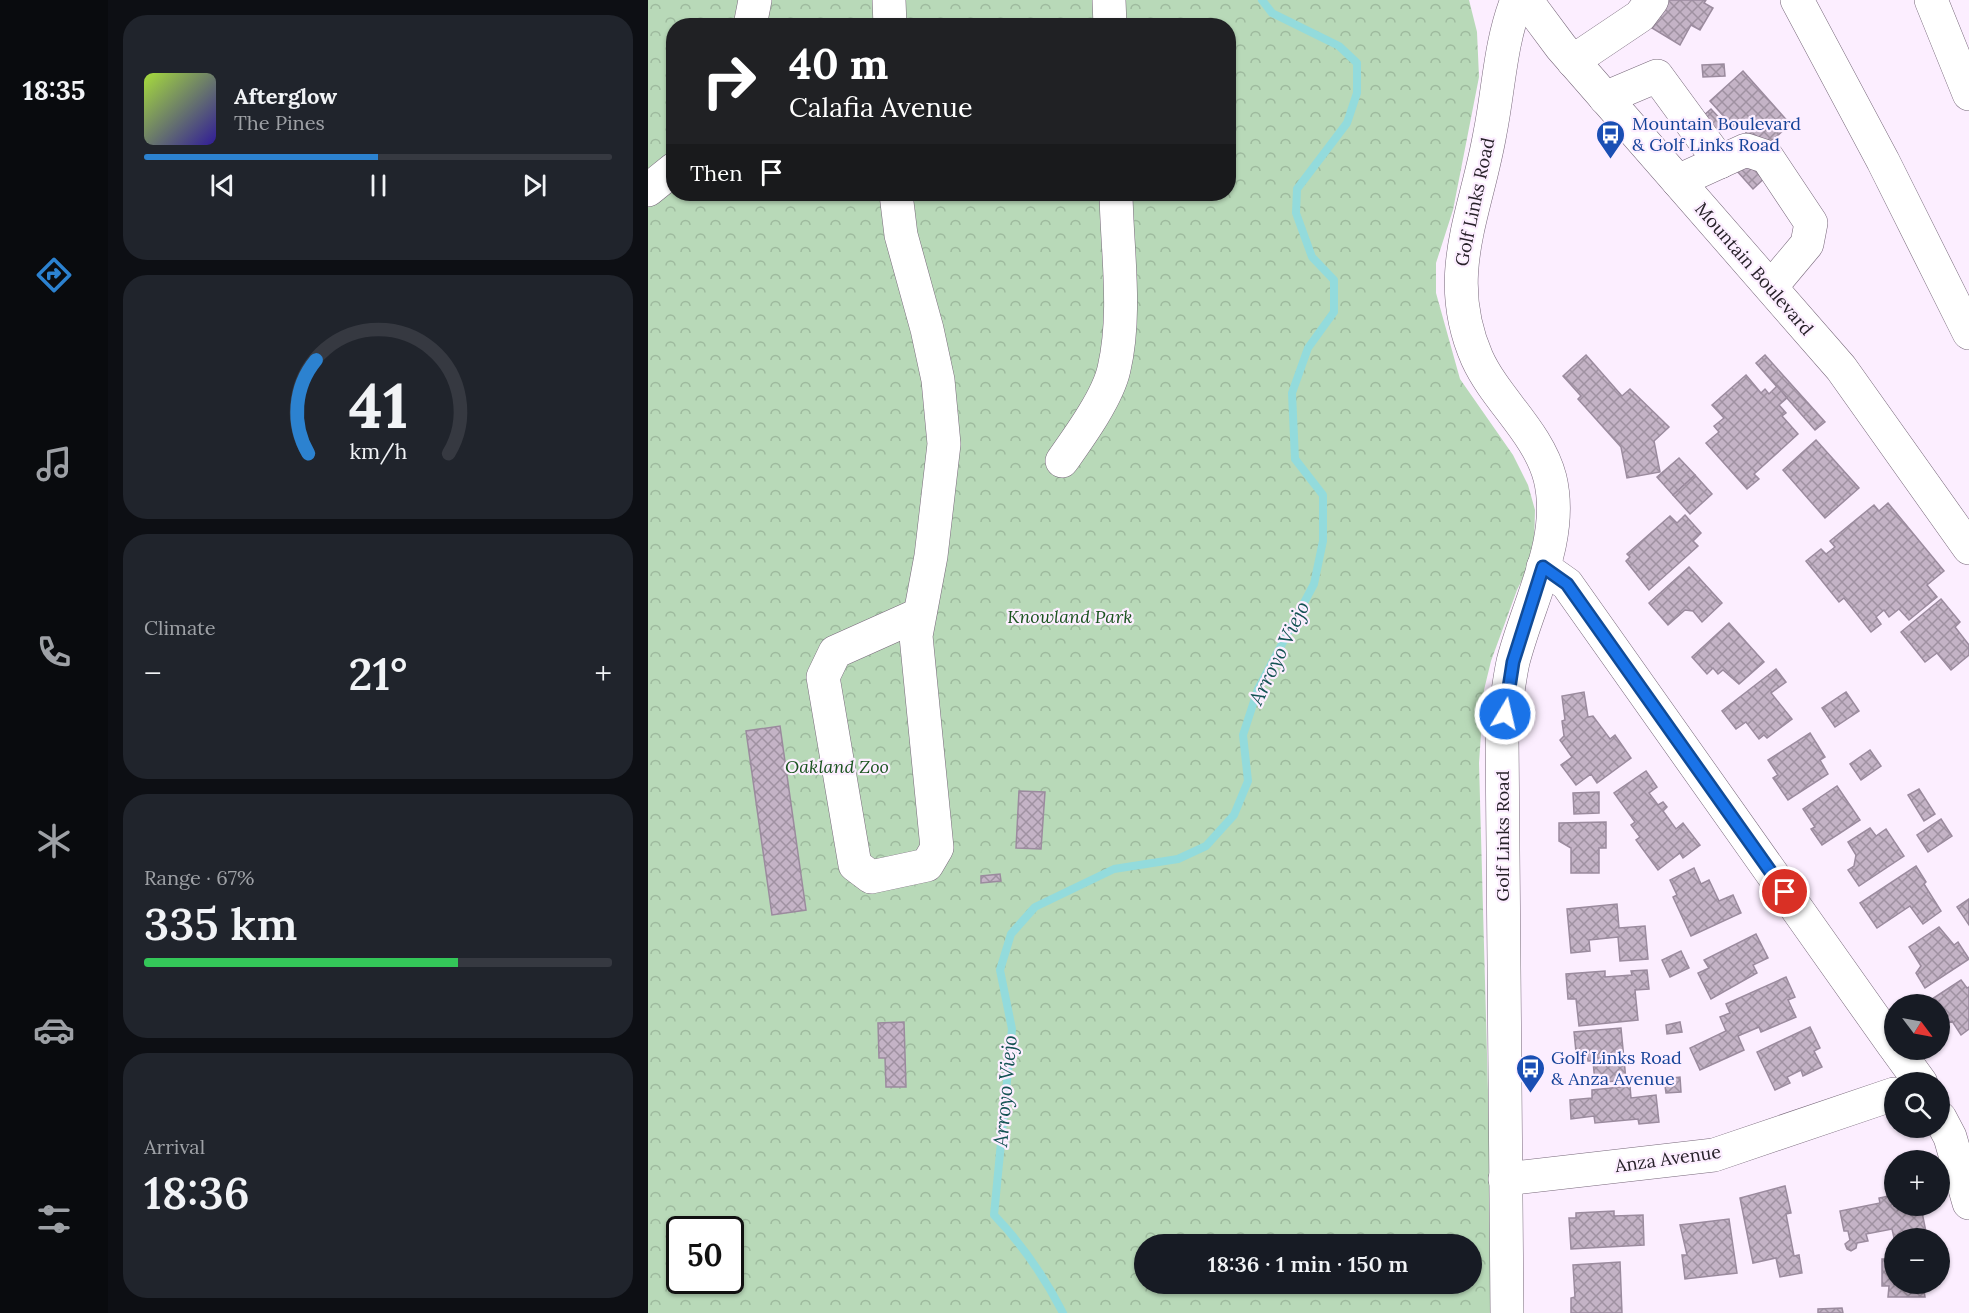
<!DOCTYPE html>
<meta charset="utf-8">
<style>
:root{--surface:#171b24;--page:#20242c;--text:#f1f3f6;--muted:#9ea1a6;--line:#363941;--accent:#2c82d0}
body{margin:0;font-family:Lora,serif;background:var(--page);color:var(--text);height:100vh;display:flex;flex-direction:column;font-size:22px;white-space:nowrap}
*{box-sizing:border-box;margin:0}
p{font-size:20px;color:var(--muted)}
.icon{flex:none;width:33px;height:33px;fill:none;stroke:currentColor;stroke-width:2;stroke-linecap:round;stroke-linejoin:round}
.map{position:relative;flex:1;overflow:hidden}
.details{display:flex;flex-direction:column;gap:15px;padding:15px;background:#0d0f14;width:540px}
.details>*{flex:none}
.top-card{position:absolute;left:18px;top:18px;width:570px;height:183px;border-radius:24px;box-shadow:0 2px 4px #0004;background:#202124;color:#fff;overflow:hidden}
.needle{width:39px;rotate:122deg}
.buttons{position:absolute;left:1236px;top:994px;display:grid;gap:12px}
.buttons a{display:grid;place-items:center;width:66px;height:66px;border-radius:50%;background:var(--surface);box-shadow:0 2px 4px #0004;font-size:30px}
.speed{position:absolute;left:18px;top:1216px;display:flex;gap:12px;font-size:30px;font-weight:700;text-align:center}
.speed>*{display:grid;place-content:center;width:78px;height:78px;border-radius:50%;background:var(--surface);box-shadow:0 2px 4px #0004;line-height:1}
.speed .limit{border:3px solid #111;border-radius:9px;background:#fff;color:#111}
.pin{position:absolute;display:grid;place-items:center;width:51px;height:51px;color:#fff;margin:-26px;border:3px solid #fff;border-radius:50%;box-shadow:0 2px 6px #0007}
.me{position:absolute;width:66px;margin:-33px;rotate:9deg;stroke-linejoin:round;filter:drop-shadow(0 0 4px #0008)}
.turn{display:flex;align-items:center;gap:21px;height:126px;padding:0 24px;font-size:27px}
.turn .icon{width:78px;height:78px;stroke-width:2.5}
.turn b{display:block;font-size:42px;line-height:51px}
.then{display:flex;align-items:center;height:57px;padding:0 24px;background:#0003;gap:12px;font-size:22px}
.big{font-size:45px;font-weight:600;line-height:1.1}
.details .tile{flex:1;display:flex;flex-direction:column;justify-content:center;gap:9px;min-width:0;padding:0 21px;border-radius:24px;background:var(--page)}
.details .dial{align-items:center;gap:0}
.dial svg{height:156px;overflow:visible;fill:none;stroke:var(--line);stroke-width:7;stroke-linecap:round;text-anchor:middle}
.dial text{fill:var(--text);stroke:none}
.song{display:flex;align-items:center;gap:18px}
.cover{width:72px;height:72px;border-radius:9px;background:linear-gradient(135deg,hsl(80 70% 55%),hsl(250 70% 35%))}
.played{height:6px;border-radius:3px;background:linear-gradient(90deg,var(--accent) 50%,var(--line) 50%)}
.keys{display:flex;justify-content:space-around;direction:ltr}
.heat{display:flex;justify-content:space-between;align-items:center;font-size:33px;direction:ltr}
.charge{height:9px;border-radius:4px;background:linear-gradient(90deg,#34c759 67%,var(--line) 0)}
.trip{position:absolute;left:486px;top:1234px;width:348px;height:60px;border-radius:30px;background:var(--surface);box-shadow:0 2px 4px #0004;font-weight:600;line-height:60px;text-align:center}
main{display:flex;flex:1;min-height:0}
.tabs{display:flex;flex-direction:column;width:108px;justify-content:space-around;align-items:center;background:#090b0e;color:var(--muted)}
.tabs .icon{width:42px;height:42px}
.tabs .selected{color:var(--accent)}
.tabs b{font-size:27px;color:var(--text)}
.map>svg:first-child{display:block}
.park{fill:url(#park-crowns);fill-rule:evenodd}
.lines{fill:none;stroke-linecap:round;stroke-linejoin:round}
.stream{stroke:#93dbdc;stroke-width:8}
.building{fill:url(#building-cross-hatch);stroke:#9b8b9e;stroke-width:1.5}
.minor-casing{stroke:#77687a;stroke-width:34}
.major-casing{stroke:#77687a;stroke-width:34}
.highway-casing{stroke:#77687a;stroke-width:34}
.minor{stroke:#fff;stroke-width:33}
.major{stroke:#fff;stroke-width:33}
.highway{stroke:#fff;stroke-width:33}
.route-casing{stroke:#114b97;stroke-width:15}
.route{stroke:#1a73e8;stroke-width:10}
.labels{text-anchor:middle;stroke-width:4.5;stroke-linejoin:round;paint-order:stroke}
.transit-label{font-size:18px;fill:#164399;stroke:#fceeff;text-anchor:start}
.street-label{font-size:18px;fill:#272129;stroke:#fceeff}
.park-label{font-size:18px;font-style:italic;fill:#18521d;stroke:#fceeff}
.water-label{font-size:20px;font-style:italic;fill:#145354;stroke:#fceeff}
</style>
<main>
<nav class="tabs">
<b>18:35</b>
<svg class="icon selected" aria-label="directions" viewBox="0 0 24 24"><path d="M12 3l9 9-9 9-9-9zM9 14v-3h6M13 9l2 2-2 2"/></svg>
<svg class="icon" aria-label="music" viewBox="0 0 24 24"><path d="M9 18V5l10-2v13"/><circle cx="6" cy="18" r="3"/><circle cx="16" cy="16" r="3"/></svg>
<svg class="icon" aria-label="phone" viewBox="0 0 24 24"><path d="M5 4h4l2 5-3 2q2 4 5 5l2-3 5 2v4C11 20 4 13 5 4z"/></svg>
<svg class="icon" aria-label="climate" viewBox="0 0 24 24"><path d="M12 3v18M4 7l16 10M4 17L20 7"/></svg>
<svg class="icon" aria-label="car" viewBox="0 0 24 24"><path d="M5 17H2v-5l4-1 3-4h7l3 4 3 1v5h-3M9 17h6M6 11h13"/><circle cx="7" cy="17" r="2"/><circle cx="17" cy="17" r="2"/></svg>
<svg class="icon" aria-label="filters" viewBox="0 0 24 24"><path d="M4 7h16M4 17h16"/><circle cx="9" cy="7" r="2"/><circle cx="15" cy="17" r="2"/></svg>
</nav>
<section class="details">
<div class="tile">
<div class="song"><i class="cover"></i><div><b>Afterglow</b><p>The Pines</p></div></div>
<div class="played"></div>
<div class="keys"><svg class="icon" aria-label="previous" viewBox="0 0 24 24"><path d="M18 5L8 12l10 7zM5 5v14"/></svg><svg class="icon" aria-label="pause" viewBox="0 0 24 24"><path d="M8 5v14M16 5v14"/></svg><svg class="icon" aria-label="next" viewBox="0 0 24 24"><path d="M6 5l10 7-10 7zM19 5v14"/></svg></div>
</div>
<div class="tile dial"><svg viewBox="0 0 100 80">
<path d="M14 69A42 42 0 1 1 86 69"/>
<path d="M14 69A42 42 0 0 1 18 21" stroke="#2c82d0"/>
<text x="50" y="56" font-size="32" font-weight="700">41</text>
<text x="50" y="72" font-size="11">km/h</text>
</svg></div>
<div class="tile"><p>Climate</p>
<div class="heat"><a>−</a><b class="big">21°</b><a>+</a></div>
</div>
<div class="tile"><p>Range · 67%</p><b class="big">335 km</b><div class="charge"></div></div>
<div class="tile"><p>Arrival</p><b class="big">18:36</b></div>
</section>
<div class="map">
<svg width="1321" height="1313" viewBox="0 0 1321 1313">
<defs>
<pattern id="park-crowns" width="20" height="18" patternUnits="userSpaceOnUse" patternTransform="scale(1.5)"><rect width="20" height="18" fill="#b8d9b8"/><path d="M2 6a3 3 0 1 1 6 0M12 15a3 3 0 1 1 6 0" fill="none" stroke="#9eba9e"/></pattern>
<pattern id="building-cross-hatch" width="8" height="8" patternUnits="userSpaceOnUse" patternTransform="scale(1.5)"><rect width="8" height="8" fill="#c4b3c6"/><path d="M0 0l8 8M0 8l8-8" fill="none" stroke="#9f91a1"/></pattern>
</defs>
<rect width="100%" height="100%" fill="#fceeff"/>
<path class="park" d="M0,0H821L829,32L831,77L805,210L788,263V293L812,379L865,455L880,485L887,510L886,546L879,570L869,590L843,661L836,690L831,763L841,1127L843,1313H0ZM26,26H580V194H26ZM32,1230H82V1281H32ZM496,1245H824V1284H496Z"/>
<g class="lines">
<path class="stream" d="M415,1313C396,1276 375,1245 346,1215L364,1029L352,970L363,934L387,907L466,869L530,859L558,846L586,815L600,781L595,735L610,689L666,584L675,541V495L647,459L644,393L660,348L686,312V280L664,257L648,213L649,189L699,123L709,93V63L691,46L624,13L614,0"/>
</g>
<g class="building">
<polygon points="1021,0 1058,0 1056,3 1065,8 1052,30 1043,25 1032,45 1004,28"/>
<polygon points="1076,64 1077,76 1055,77 1054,65"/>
<polygon points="1095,71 1142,124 1114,150 1095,129 1100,124 1098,121 1088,130 1062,101"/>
<polygon points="1063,109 1078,125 1062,140 1047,123"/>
<polygon points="1106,155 1122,173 1105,189 1089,171"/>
<polygon points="938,355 974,396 982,389 1021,427 1006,441 1012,472 979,478 973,447 930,399 933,396 915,376"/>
<polygon points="1117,355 1177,422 1167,430 1108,363"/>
<polygon points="1098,375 1113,393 1117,389 1121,394 1129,386 1139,398 1131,405 1138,413 1134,416 1150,434 1106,474 1111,479 1099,489 1058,443 1071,432 1066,426 1076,418 1064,405"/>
<polygon points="1168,440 1211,488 1177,518 1135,470"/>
<polygon points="1031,458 1047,475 1025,495 1009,477"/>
<polygon points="1047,475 1064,494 1042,514 1025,495"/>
<polygon points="1240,503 1296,571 1279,585 1289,597 1261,620 1251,609 1241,617 1236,610 1228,617 1233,624 1223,632 1196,598 1191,602 1158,561 1173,549 1178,554 1187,547 1182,541 1226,505 1231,511"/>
<polygon points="1037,515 1053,533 1045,541 1050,546 1001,590 978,561 982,557 979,554 1022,516 1029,523"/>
<polygon points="1041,567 1074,603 1054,622 1045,611 1037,610 1020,625 1001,603"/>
<polygon points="1293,599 1312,622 1307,627 1321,645 1321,655 1303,670 1289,653 1277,662 1253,632"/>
<polygon points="1081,623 1116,662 1091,684 1075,670 1070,674 1065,668 1059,674 1044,657"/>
<polygon points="1128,669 1138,682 1123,693 1144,719 1119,738 1116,735 1111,739 1098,722 1088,729 1074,711"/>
<polygon points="936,692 940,717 945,716 962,739 967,735 983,758 949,783 943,774 928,785 913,765 924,757 912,740 916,736 914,721 917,720 914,696"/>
<polygon points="1198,692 1211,711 1187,727 1174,708"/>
<polygon points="132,726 158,910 124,915 98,731"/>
<polygon points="1162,733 1177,757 1172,760 1180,774 1140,800 1125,778 1130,775 1120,760"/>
<polygon points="1222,750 1233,766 1213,780 1202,764"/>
<polygon points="998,771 1009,787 1001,793 1010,805 1015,802 1019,807 1015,811 1028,829 1035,823 1052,845 1035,858 1032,853 1010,870 988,840 992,837 983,825 987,822 966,793"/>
<polygon points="1189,786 1212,820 1174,845 1163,829 1167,827 1155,809"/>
<polygon points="1271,789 1287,814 1276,821 1260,795"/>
<polygon points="371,791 397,792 393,849 368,848"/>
<polygon points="951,792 951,813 926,814 925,793"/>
<polygon points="1293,819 1304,836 1280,852 1269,835"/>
<polygon points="958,822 958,848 951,848 951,873 923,873 923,848 911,841 911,823"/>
<polygon points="1222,828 1228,836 1238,829 1256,856 1211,886 1200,870 1206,866 1208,855 1200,842"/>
<polygon points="1268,866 1278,882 1276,884 1293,911 1275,924 1262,906 1229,928 1212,903"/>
<polygon points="1046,868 1053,884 1061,880 1071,901 1085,895 1093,913 1043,936 1025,897 1029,895 1022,880"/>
<polygon points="352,874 353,881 333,883 333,876"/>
<polygon points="1321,899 1321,925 1309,907"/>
<polygon points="969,904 971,928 997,926 1000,959 972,961 970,937 941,940 942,951 923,953 919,909"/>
<polygon points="1291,927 1306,945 1310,942 1321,959 1277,988 1268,973 1273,966 1261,947"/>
<polygon points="1108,934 1120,958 1105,965 1109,973 1063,999 1050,973 1061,968 1056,960"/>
<polygon points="1033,951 1041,968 1022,977 1014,960"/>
<polygon points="999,970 1001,989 987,990 990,1020 931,1026 928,999 920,999 918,974 957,971 957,977 984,975 983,971"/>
<polygon points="1138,977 1147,997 1140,1000 1148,1017 1113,1032 1111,1027 1090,1036 1096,1050 1052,1070 1042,1048 1078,1031 1072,1017 1082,1013 1078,1004"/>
<polygon points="1313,980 1319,988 1321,987 1321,1029 1313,1035 1304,1021 1297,1025 1292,1016 1292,1005 1284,1005 1281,1001"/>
<polygon points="256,1022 258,1087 238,1087 237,1058 231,1058 230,1023"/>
<polygon points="1032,1022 1034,1032 1019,1034 1018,1025"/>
<polygon points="1162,1027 1172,1048 1166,1051 1174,1067 1155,1076 1153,1070 1139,1077 1142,1083 1127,1090 1109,1052"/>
<polygon points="973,1028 978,1080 947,1083 945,1061 940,1061 939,1051 928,1052 926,1032"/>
<polygon points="1032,1077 1033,1092 1018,1093 1016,1079"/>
<polygon points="982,1086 983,1098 1008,1095 1011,1122 991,1124 990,1119 947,1123 946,1116 923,1119 922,1100 944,1098 944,1090"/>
<polygon points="1137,1186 1143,1213 1138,1214 1146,1256 1151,1255 1154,1273 1132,1277 1128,1258 1105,1263 1092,1198"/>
<polygon points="1246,1195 1246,1206 1259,1206 1262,1209 1262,1214 1274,1212 1278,1232 1246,1238 1244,1229 1218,1234 1220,1241 1209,1243 1208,1248 1203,1251 1199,1249 1197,1244 1202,1240 1200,1231 1196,1231 1192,1211 1232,1203 1231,1198"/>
<polygon points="966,1211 966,1216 995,1215 996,1245 923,1249 921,1218 928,1218 928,1213"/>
<polygon points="1081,1219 1089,1273 1037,1279 1034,1255 1039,1255 1032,1225"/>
<polygon points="1243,1252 1246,1252 1246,1284 1275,1284 1277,1297 1240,1297 1241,1286 1234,1286 1234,1259 1243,1259"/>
<polygon points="972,1262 974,1313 923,1313 923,1298 927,1297 925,1265"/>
<polygon points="1194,1308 1195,1313 1170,1313 1170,1309"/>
</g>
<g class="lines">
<defs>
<g id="minor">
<polyline points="241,0 242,26"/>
<polyline points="461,0 462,26"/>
<polyline points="878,0 913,47 1193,368 1321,548"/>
<polyline points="102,26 107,0"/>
<polyline points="925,61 992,16 1004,0"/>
<polyline points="957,98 1009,76 1072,162"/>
<polyline points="1030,181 1098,150 1119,157 1163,223 1159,244 1123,287"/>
<polyline points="0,190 26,169"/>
<polyline points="248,194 253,235 279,329 290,380 296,444 283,556 268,636 289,848 279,865 223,877 207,865 175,677 187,652 272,614"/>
<path d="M414,461C431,437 460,397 466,369C479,313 469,250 468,194"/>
<polyline points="895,567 919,584 1246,1046"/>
<polyline points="1249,1050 1273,1083"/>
<polyline points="1292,1118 1302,1137 1321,1203"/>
<polyline points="857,1179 1066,1155 1246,1094"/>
</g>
<path id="major" d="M859,1313L854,734C858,710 860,685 865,662C880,602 917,540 902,478C890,432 848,400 829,358C793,276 828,214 842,133C851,88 852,43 869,0"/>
<g id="highway">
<polyline points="1149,0 1235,161 1321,333"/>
<polyline points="1283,0 1321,94"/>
</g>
</defs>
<use href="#minor" class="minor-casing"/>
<use href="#major" class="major-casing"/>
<use href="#highway" class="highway-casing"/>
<use href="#minor" class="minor"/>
<use href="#major" class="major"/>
<use href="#highway" class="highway"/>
</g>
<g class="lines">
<defs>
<polyline id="route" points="857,714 865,662 895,567 919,584 1137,892"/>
</defs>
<use href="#route" class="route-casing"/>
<use href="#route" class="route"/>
</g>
<defs>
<symbol id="bus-pin" viewBox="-11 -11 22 30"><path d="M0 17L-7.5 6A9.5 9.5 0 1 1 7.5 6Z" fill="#1a4fb4" stroke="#fceeff"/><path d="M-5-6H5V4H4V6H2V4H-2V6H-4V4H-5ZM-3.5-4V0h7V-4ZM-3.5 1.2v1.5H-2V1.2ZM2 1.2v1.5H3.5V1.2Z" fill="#fff"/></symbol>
</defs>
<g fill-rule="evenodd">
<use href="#bus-pin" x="946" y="118" width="33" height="45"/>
<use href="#bus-pin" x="866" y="1052" width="33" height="45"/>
</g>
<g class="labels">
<g class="transit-label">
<text x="984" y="130">Mountain Boulevard<tspan x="984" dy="21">&amp; Golf Links Road</tspan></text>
<text x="903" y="1064">Golf Links Road<tspan x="903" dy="21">&amp; Anza Avenue</tspan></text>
</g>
<g class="street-label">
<text transform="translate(827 202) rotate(-78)" y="6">Golf Links Road</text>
<text transform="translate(1106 269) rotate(49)" y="6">Mountain Boulevard</text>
<text transform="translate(855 836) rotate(-90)" y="6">Golf Links Road</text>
<text transform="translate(1020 1159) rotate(-8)" y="6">Anza Avenue</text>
</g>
<g class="park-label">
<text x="422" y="623">Knowland Park</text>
<text x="189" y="773">Oakland Zoo</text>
</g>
<g class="water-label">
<text transform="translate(631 653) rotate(-64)" y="7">Arroyo Viejo</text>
<text transform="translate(357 1091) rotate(-85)" y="7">Arroyo Viejo</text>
</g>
</g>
</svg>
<div class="buttons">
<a><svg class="needle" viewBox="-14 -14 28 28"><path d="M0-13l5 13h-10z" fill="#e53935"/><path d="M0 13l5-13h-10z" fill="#9ea1a6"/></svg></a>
<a><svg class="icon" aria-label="search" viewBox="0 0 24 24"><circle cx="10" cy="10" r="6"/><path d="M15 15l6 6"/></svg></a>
<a>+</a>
<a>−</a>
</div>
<div class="speed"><div class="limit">50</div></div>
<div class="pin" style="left:1137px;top:892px;background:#d93025"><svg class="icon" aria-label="arrive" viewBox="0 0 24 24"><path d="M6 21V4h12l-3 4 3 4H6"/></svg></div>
<svg class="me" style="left:857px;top:714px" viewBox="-20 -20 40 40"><circle r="17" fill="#1a73e8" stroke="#fff" stroke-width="3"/><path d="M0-11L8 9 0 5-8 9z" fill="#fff"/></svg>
<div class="trip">18:36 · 1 min · 150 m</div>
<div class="top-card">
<div class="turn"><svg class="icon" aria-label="right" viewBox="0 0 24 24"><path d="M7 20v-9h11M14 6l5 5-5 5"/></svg><div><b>40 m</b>Calafia Avenue</div></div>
<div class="then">Then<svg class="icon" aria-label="arrive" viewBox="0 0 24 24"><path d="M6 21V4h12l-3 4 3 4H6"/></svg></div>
</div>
</div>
</main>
